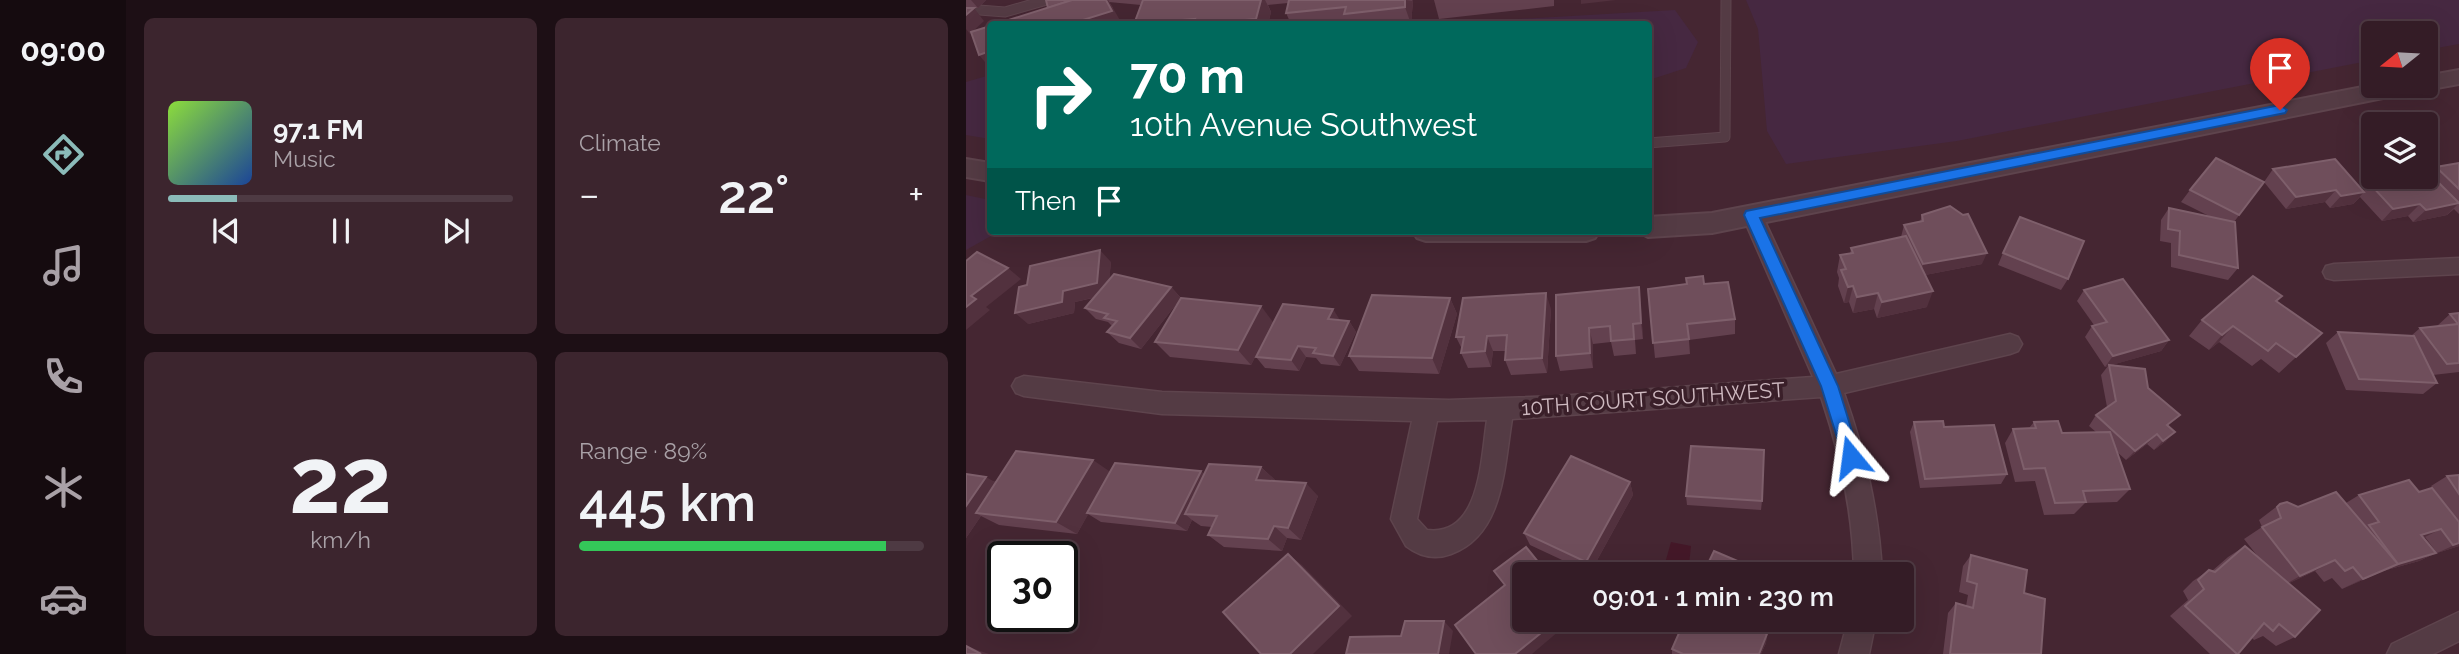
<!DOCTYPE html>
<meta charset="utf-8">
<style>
:root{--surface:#341c26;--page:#3c252e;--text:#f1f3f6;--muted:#a9a1a7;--line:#4e3a43;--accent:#8bbbb9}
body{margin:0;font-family:Raleway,sans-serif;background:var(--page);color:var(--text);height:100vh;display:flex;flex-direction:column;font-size:26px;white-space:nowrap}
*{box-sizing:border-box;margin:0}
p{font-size:23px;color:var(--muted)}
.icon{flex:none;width:38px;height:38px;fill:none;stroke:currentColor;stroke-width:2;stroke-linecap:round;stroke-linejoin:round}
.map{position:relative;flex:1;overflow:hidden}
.side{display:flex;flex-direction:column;gap:18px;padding:18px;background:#1d0f15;width:840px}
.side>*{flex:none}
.guide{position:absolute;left:21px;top:21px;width:665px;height:214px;border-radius:7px;box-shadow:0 7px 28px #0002,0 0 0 2px var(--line);background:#00695c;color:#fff;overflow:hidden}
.needle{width:46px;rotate:252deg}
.controls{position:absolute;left:1395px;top:21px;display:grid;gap:14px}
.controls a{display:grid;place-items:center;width:77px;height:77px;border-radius:7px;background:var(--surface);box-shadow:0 7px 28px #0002,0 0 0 2px var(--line);font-size:35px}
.speed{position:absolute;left:21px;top:541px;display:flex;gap:14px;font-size:35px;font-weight:700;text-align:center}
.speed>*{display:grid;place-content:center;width:91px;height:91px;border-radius:50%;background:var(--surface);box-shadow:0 7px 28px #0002,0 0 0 2px var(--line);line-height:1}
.speed .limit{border:4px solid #111;border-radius:10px;background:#fff;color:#111}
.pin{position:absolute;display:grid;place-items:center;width:60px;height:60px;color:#fff;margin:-72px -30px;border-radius:50% 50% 50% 0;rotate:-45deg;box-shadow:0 0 7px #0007}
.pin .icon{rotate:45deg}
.me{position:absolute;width:77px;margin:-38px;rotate:344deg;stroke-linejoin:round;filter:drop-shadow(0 0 5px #0008)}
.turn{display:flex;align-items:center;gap:24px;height:147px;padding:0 28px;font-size:32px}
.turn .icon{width:91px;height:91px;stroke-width:2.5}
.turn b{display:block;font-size:49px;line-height:60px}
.then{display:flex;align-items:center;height:66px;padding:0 28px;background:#0003;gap:14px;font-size:26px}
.big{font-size:52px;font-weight:600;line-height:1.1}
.side .widget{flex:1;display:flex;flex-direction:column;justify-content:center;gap:10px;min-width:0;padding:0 24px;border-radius:10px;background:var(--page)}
.side .dial{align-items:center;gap:0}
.dial b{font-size:91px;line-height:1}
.song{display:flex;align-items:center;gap:21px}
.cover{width:84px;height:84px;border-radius:10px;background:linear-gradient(135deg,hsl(90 70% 55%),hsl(220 70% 35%))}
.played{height:7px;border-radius:4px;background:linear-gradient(90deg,var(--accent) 20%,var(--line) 20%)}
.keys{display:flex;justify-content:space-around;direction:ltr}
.heat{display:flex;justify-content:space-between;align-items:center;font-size:38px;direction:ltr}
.charge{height:10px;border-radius:5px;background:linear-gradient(90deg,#34c759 89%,var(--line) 0)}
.side .tiles{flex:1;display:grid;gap:18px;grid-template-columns:repeat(2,1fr)}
.trip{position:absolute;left:546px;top:562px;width:402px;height:70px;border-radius:7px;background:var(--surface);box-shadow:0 7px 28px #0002,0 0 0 2px var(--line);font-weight:600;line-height:70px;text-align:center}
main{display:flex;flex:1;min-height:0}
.dock{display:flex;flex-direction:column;width:126px;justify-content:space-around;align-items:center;background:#150b0f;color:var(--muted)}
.dock .icon{width:49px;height:49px}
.dock .on{color:var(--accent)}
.dock b{font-size:32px;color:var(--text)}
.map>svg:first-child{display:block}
.green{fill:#462841}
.water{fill:#441828}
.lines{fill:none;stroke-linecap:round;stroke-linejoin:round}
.service-casing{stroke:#5e444d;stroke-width:11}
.minor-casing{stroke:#5e444d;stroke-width:3}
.tertiary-casing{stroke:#5e444d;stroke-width:4}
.service{stroke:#543b44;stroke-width:9}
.minor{fill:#543b44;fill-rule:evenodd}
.tertiary{fill:#543b44;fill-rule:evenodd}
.wall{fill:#63414f}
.shaded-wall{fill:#52313e}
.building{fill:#6f4e5b;stroke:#7e5f6b;stroke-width:2}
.route{fill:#1a73e8;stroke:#114b97;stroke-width:2}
.labels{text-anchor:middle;stroke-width:7;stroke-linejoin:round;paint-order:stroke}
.street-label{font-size:21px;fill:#ceb9c0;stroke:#3a1f29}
</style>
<main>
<nav class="dock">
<b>09:00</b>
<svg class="icon on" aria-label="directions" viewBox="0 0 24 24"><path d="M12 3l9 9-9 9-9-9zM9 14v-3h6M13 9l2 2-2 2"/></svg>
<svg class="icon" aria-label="music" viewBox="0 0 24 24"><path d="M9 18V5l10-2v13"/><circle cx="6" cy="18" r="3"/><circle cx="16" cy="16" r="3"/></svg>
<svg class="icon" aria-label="phone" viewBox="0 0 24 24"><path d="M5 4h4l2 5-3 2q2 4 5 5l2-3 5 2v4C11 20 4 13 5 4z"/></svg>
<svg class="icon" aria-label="climate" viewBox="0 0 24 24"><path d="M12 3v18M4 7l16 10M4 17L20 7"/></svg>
<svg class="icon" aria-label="car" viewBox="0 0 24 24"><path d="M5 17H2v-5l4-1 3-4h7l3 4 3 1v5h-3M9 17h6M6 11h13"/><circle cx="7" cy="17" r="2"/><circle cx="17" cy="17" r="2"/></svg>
</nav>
<section class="side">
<div class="tiles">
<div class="widget">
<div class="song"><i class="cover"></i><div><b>97.1 FM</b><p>Music</p></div></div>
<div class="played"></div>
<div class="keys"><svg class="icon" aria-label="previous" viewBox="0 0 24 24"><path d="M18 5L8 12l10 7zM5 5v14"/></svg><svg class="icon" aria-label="pause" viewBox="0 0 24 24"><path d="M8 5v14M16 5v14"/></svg><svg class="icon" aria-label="next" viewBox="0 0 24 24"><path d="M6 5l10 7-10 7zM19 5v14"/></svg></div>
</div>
<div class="widget"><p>Climate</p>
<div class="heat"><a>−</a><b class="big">22°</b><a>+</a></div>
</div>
<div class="widget dial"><b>22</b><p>km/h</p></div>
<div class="widget"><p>Range · 89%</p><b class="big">445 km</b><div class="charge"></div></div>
</div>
</section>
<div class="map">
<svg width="1493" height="654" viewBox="0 0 1493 654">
<rect width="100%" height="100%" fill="#452632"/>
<g class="green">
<polygon points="780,0 1493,0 1493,44 1460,50 1460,33 1407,33 1407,60 991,141 820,164 801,131 792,29"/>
<polygon points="709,10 732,42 720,68 683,80 682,24 466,24"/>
<polygon points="24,75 24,139 0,135 0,82"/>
<polygon points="0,195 24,200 24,231 34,231 0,250"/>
</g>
<polygon class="water" points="705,542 725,546 722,574 696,574"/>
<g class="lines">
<defs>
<g id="service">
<polyline points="0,9 39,12 81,0"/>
<polyline points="682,143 759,137 760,0"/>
</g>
<g id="minor">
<path d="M786,207L793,210L796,215L870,374L1044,334L1052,337L1056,344L1052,351L1044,354L878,393C899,453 913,510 916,574H888C887,512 875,456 855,397L546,419C538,467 538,535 485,554C469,560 453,556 440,546L425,519L446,421L196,414L58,396L50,393L46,386L50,379L58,376L196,392L483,400L593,396L847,377L776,215L779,210ZM521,420C515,457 515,537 461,530L451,519L471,421Z"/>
<polygon points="1493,258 1493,274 1368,280 1360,278 1357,272 1360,266 1368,264"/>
<polygon points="1493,612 1493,641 1467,654 1421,654 1426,644"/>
<polygon points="882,620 910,620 903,654 873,654"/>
</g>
<g id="tertiary">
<polygon points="1493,70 1493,84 1460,90 1452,88 1442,93 746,233 682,237 671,231 682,231 682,217 746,213 1407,85 1460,86 1460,76"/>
<polygon points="0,159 24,163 24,181 0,177"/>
<polygon points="447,231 633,231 629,238 620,241 460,241 451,238"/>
</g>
</defs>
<use href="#service" class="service-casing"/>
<use href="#minor" class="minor-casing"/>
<use href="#tertiary" class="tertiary-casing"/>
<use href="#service" class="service"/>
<use href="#minor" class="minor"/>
<use href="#tertiary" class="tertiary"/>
</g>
<g class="wall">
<polygon points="0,0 20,0 12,8 0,7"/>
<polygon points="80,0 446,0 447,1 445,24 325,24 320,13 322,3 302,5 305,12 302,24 172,24 175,5 143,2 147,8 82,8"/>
<polygon points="468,0 588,0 588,6 473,19"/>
<polygon points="1493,163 1493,214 1488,209 1481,215 1447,222 1442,216 1416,221 1394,197 1387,204 1364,208 1359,202 1320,209 1298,182 1307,169 1398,191 1404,184 1464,174 1470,167"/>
<polygon points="1298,182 1268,222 1272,268 1262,280 1205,267 1205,243 1194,241 1195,220 1203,208 1243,216 1215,202 1224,190"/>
<polygon points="956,215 1016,264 959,275 961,307 911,318 908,309 887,313 883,302 878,303 872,286 873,278 871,272 874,255 884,254 885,248 935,237 938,225 954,222"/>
<polygon points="1037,253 1102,279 1095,290 1032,265"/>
<polygon points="145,262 143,280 205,287 215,298 175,349 153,343 141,332 146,326 142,322 130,319 119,308 127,298 109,302 108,313 62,324"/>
<polygon points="738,284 769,319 769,334 723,340 724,354 689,358 682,289"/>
<polygon points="673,287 677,339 669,340 670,354 648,356 645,342 627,344 627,368 594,371 590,356"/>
<polygon points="1118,290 1203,340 1195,351 1145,365 1182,388 1203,426 1200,441 1188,450 1181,444 1160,460 1151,452 1164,489 1151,502 1119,503 1108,514 1078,515 1069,481 1049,482 1039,443 1047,429 1063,428 1068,422 1096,433 1130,432 1123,426 1130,415 1141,407 1135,375 1142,366 1139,367 1119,337 1126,326 1128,325 1111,301"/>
<polygon points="484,298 491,314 473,374 393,371 383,356"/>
<polygon points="1311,301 1356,333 1313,373 1295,359 1286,366 1253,342 1243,350 1223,336 1236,320"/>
<polygon points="585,309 581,373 545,375 539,360 540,351 527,351 525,367 502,368 495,353 496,349 490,337"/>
<polygon points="1493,313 1493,372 1467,375 1471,383 1457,394 1380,390 1360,343 1372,332 1445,336 1454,328 1471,326 1484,314"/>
<polygon points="374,320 383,321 390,332 374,366 355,364 350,358 340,357 333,371 299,368 290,357"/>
<polygon points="307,322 285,365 204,357 189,342"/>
<polygon points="948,422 978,427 1041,474 1035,484 954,488 944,432"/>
<polygon points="295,467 309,480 308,481 352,496 335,540 321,538 316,551 258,547 242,535 246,527 235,526 226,520 221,531 135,522 122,514 111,534 33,525 15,516 0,538 0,474 30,482 144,472 238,474"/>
<polygon points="1493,475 1493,546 1471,553 1459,537 1457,538 1470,553 1453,561 1417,571 1376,589 1366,578 1358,582 1349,571 1323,583 1329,637 1310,646 1297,636 1288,640 1286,638 1272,654 1244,654 1204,616 1222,600 1217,591 1227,581 1243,570 1246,571 1262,557 1279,546 1293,558 1278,539 1296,527 1293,520 1314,504 1332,507 1380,503 1393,495 1469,492 1465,486 1481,476"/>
<polygon points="664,482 667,495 624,573 564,545 558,533"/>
<polygon points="720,496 796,501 795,510 721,505"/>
<polygon points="1005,555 1058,593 1075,654 977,654 982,613 990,603 1000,606 1002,595 993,592 997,566"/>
<polygon points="703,620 786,620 783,626 801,634 800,643 795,654 706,654 706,649 714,632 705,627"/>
</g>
<g class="shaded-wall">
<polygon points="5,0 20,0 12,8"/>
<polygon points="140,0 142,0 147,8 156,24 104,24"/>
<polygon points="295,0 299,0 305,12 302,24 293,24 290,19"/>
<polygon points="439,0 447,1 445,24 439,7"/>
<polygon points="615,0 650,0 615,4"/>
<polygon points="8,8 18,21 4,34 0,29 0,15"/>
<polygon points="24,51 24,68 13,55"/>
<polygon points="1370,190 1359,202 1320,209 1330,197"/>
<polygon points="1398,192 1387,204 1364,208 1375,196"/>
<polygon points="1493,203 1481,215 1447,222 1460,210"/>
<polygon points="1454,204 1442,216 1416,221 1427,209"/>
<polygon points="134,250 145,262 142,294 109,302 108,313 62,324 49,313 97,291"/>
<polygon points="1021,253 1016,264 954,276 957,264"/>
<polygon points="42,268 55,279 20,307 24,310 0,330 0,307 5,296"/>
<polygon points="887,286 883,302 878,303 882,287"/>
<polygon points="205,287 215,298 175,349 164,338"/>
<polygon points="673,287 675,303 677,339 675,323"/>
<polygon points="967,291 961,307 911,318 916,302"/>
<polygon points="580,293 585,309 581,373 576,358"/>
<polygon points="912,293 908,309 887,313 891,297"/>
<polygon points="484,298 491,314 473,374 466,358"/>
<polygon points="295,306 307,322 285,365 272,350"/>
<polygon points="367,309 374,320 362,319"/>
<polygon points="383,321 390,332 374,366 367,356"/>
<polygon points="1267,326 1253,342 1243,350 1256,335"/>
<polygon points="623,328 627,344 627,368 624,353"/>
<polygon points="521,336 527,351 525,367 519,351"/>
<polygon points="1203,340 1195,351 1139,367 1147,356"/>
<polygon points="332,346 340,357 333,371 325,360"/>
<polygon points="1209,432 1200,441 1188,450 1197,441"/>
<polygon points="1191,434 1181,444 1160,460 1169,451"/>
<polygon points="127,460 146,473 111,534 90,522"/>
<polygon points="295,467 309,480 304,493 290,480"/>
<polygon points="235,471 246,481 219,514 226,520 221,531 209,523"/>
<polygon points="20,477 36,486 10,513 15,516 0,538 0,506"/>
<polygon points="664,482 667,495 624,573 620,562"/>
<polygon points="340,483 352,496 335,540 322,528"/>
<polygon points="308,526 321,538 316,551 302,539"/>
<polygon points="1475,529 1459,537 1439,543 1455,535"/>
<polygon points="1493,543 1493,546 1490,547 1471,553"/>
<polygon points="1470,553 1453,561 1417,571 1376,589 1397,579 1432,564"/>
<polygon points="322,554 336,565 386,616 347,654 324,654"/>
<polygon points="1369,560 1349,571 1315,587 1334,576"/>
<polygon points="591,620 598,620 600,625 566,654 549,654"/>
<polygon points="478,621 487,631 483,654 472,654"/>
<polygon points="801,634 800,643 795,654 793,654"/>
<polygon points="0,646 23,654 15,654"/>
</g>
<g class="building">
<polygon points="80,0 106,0 82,8"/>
<polygon points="106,0 140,0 146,11 104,24 30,24"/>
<polygon points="177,0 295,0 290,19 234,24 227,24 229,19 168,24"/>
<polygon points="323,0 439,0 439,7 378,14 380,7 320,13"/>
<polygon points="0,8 8,8 0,15"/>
<polygon points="24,26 24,51 13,55 5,32"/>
<polygon points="1250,158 1298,182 1273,215 1224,190"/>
<polygon points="1369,159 1398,192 1375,196 1370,190 1330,197 1307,169"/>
<polygon points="1493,163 1493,189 1470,167"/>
<polygon points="1460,173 1463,173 1493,203 1460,210 1454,204 1427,209 1404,184 1442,177 1460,177"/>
<polygon points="984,206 997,215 1002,214 1021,253 957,264 938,225 957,221 956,215"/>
<polygon points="1203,208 1269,222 1272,268 1213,255 1214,231 1202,229"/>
<polygon points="1054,217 1118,241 1102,279 1037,253"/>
<polygon points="940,236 967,291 916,302 912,293 891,297 887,286 882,287 875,270 880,269 874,255 887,253 885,248"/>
<polygon points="134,250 131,283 97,291 96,302 49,313 53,287 61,285 64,266"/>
<polygon points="11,252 42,268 5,296 10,299 0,307 0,261"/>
<polygon points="148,274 205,287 164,338 141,332 151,321 138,318 142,314 119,308"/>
<polygon points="737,276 738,284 762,282 769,319 721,324 723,339 687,343 682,289 721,284 720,278"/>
<polygon points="1287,276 1316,296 1310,301 1356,333 1330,357 1310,343 1302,351 1267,326 1256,335 1236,320"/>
<polygon points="1157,279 1203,340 1147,356 1126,326 1141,322 1118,290"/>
<polygon points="673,287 675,323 667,324 668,339 645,341 644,326 623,328 624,353 590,356 590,295"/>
<polygon points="580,293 576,358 539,360 541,335 521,336 519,351 495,353 498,337 490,337 497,298"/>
<polygon points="406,295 484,298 466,358 383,356"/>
<polygon points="215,298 295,306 272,350 189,342"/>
<polygon points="317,304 367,309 362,319 383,321 367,356 347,353 350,348 332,346 325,360 290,357"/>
<polygon points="1493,313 1493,363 1481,364 1454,328 1492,324 1484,314"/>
<polygon points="1372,332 1448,336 1471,383 1393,379"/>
<polygon points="1143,365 1179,369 1182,388 1214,415 1201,425 1209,432 1197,441 1191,434 1169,451 1130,415 1150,401"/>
<polygon points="977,421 978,427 1028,425 1041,474 959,479 948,422"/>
<polygon points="1092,421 1096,433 1144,432 1164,489 1117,491 1120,502 1089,503 1079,468 1058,469 1047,429 1070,428 1068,422"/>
<polygon points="725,446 798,450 796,501 720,496"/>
<polygon points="50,451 127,460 90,522 10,513"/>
<polygon points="605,456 664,482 620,562 558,533"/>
<polygon points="149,463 235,471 209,523 121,513"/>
<polygon points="243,464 295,467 290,480 340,483 322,528 308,526 302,539 242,535 251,516 219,514"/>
<polygon points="0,474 20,477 0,506"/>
<polygon points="1493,475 1493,494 1481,476"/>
<polygon points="1443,480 1453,492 1466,488 1493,522 1493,543 1487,545 1475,529 1455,535 1470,553 1432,564 1403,525 1413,522 1393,495"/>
<polygon points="1370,492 1432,564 1397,579 1387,567 1379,571 1369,560 1334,576 1296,527 1315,518 1311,507 1314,504 1321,502 1332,507"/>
<polygon points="1279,546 1354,610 1329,637 1313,624 1307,631 1298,623 1272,654 1271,654 1219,606 1238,589 1232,580 1243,570 1249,572"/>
<polygon points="560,547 582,574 558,574 558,620 591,620 549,654 510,654 489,625 539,585 528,571"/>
<polygon points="748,551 802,574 737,574"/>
<polygon points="322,554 373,606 324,654 295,654 257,612"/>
<polygon points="1005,555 1061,570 1058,593 1079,599 1075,654 984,654 990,603 1007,608 1011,584 1001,581"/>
<polygon points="707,620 783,620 781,625 801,634 793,654 717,654 706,649 717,624"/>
<polygon points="439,621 478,621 472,654 380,654 384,637 435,636"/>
<polygon points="0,646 15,654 0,654"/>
</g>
<polygon class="route" points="1314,105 1321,110 1319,113 794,218 872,386 894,457 891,463 879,463 855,386 778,215 780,211"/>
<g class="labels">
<g class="street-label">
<text transform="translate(687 399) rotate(-4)" y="7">10TH COURT SOUTHWEST</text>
</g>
</g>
</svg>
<div class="controls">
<a><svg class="needle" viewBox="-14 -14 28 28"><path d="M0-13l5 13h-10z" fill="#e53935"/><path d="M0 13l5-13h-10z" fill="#a9a1a7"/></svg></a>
<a><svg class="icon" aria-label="layers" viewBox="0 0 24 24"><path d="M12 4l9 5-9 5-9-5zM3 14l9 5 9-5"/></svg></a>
</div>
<div class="speed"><div class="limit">30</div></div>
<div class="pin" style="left:1314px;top:110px;background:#d93025"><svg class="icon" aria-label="arrive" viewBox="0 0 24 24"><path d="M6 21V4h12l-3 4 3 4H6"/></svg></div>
<svg class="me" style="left:885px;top:457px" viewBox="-20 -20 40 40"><path d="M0-17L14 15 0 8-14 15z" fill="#1a73e8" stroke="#fff" stroke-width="4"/></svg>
<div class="trip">09:01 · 1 min · 230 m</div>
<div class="guide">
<div class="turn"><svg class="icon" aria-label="right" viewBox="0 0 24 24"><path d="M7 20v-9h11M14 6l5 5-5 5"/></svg><div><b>70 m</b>10th Avenue Southwest</div></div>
<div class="then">Then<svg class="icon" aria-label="arrive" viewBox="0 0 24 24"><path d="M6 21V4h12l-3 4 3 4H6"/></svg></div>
</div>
</div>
</main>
